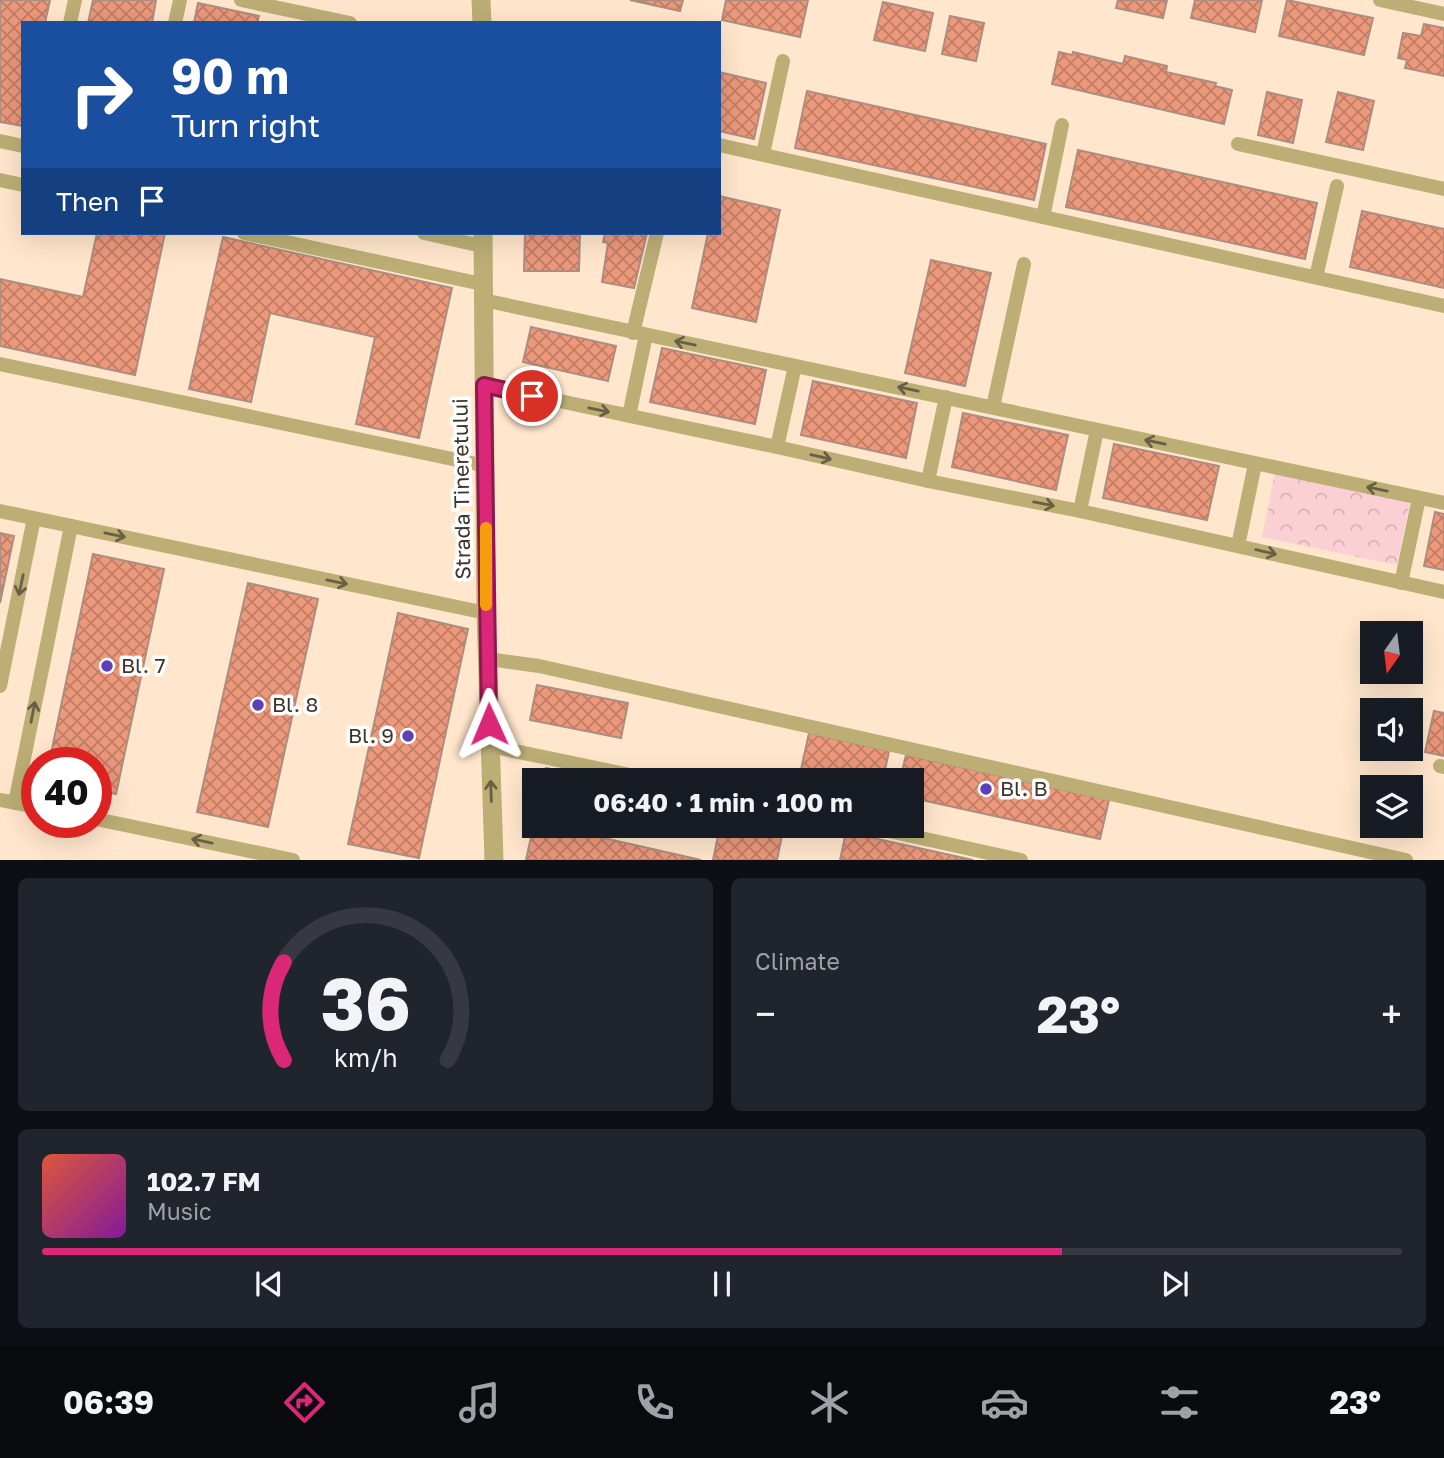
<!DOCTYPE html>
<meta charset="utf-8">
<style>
:root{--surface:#171b24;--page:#20242c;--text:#f1f3f6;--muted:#9ea1a6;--line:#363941;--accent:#db2777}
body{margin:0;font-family:"Golos Text",sans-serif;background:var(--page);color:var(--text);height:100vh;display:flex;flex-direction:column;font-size:26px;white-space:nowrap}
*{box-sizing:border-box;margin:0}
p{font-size:23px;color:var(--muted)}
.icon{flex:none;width:38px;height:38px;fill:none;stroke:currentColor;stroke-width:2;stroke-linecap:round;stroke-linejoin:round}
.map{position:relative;height:860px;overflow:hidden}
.drawer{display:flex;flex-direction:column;gap:18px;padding:18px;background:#0d0f14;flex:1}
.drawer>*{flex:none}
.top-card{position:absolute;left:21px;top:21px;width:700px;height:214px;border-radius:0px;box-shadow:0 7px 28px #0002;background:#1a4fa0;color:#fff;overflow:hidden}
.needle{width:46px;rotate:194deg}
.buttons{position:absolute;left:1360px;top:621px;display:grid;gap:14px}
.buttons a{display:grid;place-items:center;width:63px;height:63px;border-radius:0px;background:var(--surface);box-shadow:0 7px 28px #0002;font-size:35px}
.speed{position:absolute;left:21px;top:747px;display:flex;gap:14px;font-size:35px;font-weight:700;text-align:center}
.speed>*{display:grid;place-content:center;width:91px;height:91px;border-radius:50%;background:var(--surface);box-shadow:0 7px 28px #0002;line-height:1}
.speed .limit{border:10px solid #d22;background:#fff;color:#111}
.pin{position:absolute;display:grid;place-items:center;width:60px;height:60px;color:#fff;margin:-30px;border:4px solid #fff;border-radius:50%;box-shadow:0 2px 7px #0007}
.me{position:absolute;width:77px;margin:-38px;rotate:359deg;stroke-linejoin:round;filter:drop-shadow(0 0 5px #0008)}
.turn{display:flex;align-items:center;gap:24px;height:147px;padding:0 35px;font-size:32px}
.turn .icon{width:91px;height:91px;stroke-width:2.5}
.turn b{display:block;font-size:49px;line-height:60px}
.then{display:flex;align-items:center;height:66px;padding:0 35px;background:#0003;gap:14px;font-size:26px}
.big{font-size:52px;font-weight:700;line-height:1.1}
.drawer .tile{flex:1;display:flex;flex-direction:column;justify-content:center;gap:10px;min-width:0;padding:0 24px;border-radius:10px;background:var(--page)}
.drawer .dial{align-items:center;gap:0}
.dial svg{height:182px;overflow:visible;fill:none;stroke:var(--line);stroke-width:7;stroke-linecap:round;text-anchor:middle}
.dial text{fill:var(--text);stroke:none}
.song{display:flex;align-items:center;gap:21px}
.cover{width:84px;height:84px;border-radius:10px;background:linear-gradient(135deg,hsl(10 70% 55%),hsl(290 70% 35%))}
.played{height:7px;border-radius:4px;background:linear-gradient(90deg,var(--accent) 75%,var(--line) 75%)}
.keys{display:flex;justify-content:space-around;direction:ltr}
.heat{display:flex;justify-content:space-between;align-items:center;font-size:38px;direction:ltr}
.drawer .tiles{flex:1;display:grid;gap:18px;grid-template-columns:1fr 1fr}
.tile:last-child{grid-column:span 2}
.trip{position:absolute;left:522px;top:768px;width:402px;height:70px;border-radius:0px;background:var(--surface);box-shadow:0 7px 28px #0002;font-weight:700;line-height:70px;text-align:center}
.tab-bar{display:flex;height:112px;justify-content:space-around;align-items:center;background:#090b0e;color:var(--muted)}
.tab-bar .icon{width:49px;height:49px}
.tab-bar .on{color:var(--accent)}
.tab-bar b{font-size:32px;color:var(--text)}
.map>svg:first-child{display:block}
.park{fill:url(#park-crowns)}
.building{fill:url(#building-cross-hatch);stroke:#ae8d81;stroke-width:2}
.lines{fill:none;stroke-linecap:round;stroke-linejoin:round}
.service{stroke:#bcae75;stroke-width:14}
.tertiary{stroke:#bcae75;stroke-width:19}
.oneway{stroke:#6a5f44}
.route-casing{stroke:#8e194d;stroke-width:18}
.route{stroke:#db2777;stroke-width:12}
.slow{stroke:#f59e0b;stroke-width:12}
.poi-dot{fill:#5c40b8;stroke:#fff;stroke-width:2.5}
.labels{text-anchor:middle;stroke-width:7;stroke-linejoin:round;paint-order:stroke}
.street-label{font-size:21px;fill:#3e342a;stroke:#fff}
.poi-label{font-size:21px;fill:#3e342a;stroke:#fff;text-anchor:start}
</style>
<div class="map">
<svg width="1444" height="860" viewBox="0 0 1444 860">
<defs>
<pattern id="park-crowns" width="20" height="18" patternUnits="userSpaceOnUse" patternTransform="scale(1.75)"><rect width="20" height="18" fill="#fad0d4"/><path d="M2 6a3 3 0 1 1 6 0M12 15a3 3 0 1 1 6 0" fill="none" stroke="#d7b3b6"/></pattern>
<pattern id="building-cross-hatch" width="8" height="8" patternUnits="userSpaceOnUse" patternTransform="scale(1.75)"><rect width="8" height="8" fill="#ec987b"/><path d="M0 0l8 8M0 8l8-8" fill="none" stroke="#c17d65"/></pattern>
</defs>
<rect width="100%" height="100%" fill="#ffe6cc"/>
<polygon class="park" points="1275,473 1410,502 1397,565 1262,537"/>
<g class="building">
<polygon points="0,0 50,0 45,23 23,23 23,126 0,122"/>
<polygon points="93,0 156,0 152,23 88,23"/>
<polygon points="630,0 683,0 680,11"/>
<polygon points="726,0 808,0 800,37 722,20"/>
<polygon points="1118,0 1167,0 1163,18 1116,8"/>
<polygon points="1195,0 1262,0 1255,32 1191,18"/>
<polygon points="1287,0 1373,18 1364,55 1279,36"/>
<polygon points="883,2 933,13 925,51 874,40"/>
<polygon points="198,3 259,16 257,23 194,23"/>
<polygon points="950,16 984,23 976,61 942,54"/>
<polygon points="1424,24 1444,28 1444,76 1405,68 1407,60 1398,58 1403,33 1421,36"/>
<polygon points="1059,52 1072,55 1073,52 1123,64 1125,56 1167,66 1166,72 1216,83 1215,86 1232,90 1224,124 1052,84"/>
<polygon points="719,72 766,83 754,139 719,131"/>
<polygon points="807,91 1046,144 1034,200 795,148"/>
<polygon points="1267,92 1302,100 1293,143 1258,135"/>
<polygon points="1338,92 1374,101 1363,150 1326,142"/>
<polygon points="1078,150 1317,203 1305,259 1066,207"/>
<polygon points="719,196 780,210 756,322 692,308 708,233 719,233"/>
<polygon points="1362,211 1444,229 1444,288 1350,267"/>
<polygon points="97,233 165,233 135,375 0,346 0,279 83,297"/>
<polygon points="525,233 580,233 579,271 524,271"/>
<polygon points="605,233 647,233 634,288 602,282 608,243 603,242"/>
<polygon points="223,237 452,288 419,438 356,424 375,337 270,313 251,402 189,389"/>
<polygon points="931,260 991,273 965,386 905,373"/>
<polygon points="531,327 616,346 608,381 523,362"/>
<polygon points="662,348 766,370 755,424 650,402"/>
<polygon points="813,381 917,403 906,458 801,435"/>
<polygon points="963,413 1068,435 1056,490 952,467"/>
<polygon points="1114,444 1219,466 1207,520 1103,498"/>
<polygon points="1435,512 1444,514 1444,570 1424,566"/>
<polygon points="0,533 14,536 0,603"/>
<polygon points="93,554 164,569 116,794 96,790 96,763 49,763"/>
<polygon points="248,583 318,599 268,827 197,812"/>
<polygon points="398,613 468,629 419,858 348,844"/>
<polygon points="537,685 628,703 621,738 530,720"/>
<polygon points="1434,711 1444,713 1444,756 1425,752"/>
<polygon points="809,733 889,751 883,780 830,780 800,774"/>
<polygon points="906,755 1109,800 1100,839 912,798 912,780 900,780"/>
<polygon points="546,768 604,780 543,780"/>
<polygon points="534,823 534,826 597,826 595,836 701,860 526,860"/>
<polygon points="720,826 784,826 777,860 713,860"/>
<polygon points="846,832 973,860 840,860"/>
</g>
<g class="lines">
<g class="service">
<polyline points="241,0 350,23"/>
<polyline points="1380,0 1444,14"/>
<polyline points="70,23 75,0"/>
<polyline points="175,23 180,0"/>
<polyline points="0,141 23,146"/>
<polyline points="1238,144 1444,189"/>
<polyline points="719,145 1444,306"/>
<polyline points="763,154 783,61"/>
<polyline points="0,180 23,185"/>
<polyline points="1043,217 1062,125"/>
<polyline points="244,233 482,284"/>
<polyline points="424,233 482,246"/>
<polyline points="1316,277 1337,186"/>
<polyline points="483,300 1444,503"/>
<polyline points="633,333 657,233"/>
<polyline points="0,364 486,466"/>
<polyline points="484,385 777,447 928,481 1080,511 1444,592"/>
<polyline points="993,407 1024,264"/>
<polyline points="629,416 646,335"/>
<polyline points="777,447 795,366"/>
<polyline points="928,481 946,397"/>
<polyline points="0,511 486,613"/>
<polyline points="1080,511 1097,430"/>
<polyline points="1238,546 1255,464"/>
<polyline points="1401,583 1419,498"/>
<polyline points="488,659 539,666 1406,860"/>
<polyline points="0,686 34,518"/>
<polyline points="490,746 654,780"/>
<polyline points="1440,766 1444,767"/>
<polyline points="0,800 37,807"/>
<polyline points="15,803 71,526"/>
<polyline points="96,819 293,860"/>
<polyline points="866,826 1021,860"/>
</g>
<g class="tertiary">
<polyline points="481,0 482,23"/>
<polyline points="483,233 486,613 494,860"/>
</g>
</g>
<defs><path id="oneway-shaft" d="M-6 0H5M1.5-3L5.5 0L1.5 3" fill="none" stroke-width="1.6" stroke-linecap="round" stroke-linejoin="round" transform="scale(1.75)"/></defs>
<g class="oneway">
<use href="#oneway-shaft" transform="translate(685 343) rotate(-168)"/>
<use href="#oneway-shaft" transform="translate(908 389) rotate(-168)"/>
<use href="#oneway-shaft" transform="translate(599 410) rotate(12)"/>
<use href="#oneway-shaft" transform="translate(1155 442) rotate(-168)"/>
<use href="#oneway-shaft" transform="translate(821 457) rotate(13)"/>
<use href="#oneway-shaft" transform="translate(1377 489) rotate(-168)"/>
<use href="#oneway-shaft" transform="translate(1044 504) rotate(11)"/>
<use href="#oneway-shaft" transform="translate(115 535) rotate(12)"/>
<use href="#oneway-shaft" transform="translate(1266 552) rotate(13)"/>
<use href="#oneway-shaft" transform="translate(337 582) rotate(12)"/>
<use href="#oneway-shaft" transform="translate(21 585) rotate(102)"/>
<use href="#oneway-shaft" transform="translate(33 712) rotate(-79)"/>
<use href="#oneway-shaft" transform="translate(491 791) rotate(-92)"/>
<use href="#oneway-shaft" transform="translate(202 841) rotate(-168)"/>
</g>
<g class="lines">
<defs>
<polyline id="route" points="489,724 484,385 532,396"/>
</defs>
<use href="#route" class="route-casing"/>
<use href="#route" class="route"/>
<polyline class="slow" points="486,528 486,605"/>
</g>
<g class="poi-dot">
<circle cx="107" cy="666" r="7"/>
<circle cx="258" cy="705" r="7"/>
<circle cx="408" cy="736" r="7"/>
<circle cx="986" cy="789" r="7"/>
</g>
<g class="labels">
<g class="street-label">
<text transform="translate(462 489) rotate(-91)" y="7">Strada Tineretului</text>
</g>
<g class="poi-label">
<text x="121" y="673">Bl. 7</text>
<text x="272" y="712">Bl. 8</text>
<text x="394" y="743" text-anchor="end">Bl. 9</text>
<text x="1000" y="796">Bl. B</text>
</g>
</g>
</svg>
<div class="buttons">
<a><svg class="needle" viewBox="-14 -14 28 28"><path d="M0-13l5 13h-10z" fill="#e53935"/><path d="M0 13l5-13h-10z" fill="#9ea1a6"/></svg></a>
<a><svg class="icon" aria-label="sound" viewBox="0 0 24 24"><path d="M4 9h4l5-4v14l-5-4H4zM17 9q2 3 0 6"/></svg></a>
<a><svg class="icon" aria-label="layers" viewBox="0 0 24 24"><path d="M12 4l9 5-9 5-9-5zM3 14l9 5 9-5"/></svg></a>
</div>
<div class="speed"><div class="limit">40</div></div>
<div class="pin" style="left:532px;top:396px;background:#d93025"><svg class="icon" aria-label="arrive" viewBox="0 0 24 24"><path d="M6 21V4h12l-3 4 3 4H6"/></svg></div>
<svg class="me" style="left:489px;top:724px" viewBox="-20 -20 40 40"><path d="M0-17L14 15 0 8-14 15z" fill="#db2777" stroke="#fff" stroke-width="4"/></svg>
<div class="trip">06:40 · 1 min · 100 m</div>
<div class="top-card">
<div class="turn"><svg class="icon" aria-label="right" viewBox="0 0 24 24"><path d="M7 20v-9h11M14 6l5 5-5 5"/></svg><div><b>90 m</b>Turn right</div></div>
<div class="then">Then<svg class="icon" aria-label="arrive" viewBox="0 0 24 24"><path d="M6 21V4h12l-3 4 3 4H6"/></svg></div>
</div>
</div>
<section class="drawer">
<div class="tiles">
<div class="tile dial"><svg viewBox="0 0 100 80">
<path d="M14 69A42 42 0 1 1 86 69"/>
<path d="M14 69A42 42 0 0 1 14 26" stroke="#db2777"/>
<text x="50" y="56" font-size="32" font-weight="700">36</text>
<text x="50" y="72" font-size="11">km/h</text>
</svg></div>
<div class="tile"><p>Climate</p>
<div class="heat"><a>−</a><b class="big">23°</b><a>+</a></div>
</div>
<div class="tile">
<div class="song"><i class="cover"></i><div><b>102.7 FM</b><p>Music</p></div></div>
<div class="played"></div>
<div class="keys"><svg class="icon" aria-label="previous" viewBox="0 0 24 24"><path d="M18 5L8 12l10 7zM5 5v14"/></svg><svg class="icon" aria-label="pause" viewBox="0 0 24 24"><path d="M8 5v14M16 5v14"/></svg><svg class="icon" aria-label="next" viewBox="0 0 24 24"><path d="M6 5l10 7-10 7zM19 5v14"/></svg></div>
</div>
</div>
</section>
<nav class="tab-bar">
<b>06:39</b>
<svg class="icon on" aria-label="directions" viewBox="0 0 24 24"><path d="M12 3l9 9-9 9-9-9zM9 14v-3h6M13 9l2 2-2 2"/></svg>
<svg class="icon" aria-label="music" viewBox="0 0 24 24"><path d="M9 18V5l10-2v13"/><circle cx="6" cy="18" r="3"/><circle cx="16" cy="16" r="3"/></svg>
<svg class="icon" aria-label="phone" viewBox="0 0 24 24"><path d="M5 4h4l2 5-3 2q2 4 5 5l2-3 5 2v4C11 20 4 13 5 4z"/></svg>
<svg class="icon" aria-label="climate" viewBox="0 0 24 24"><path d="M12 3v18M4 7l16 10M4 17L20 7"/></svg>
<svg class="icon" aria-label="car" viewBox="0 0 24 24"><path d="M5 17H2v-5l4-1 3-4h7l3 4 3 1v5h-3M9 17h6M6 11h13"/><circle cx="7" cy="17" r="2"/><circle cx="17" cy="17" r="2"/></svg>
<svg class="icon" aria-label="filters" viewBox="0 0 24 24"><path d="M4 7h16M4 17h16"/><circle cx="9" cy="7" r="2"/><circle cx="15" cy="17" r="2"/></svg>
<b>23°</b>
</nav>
